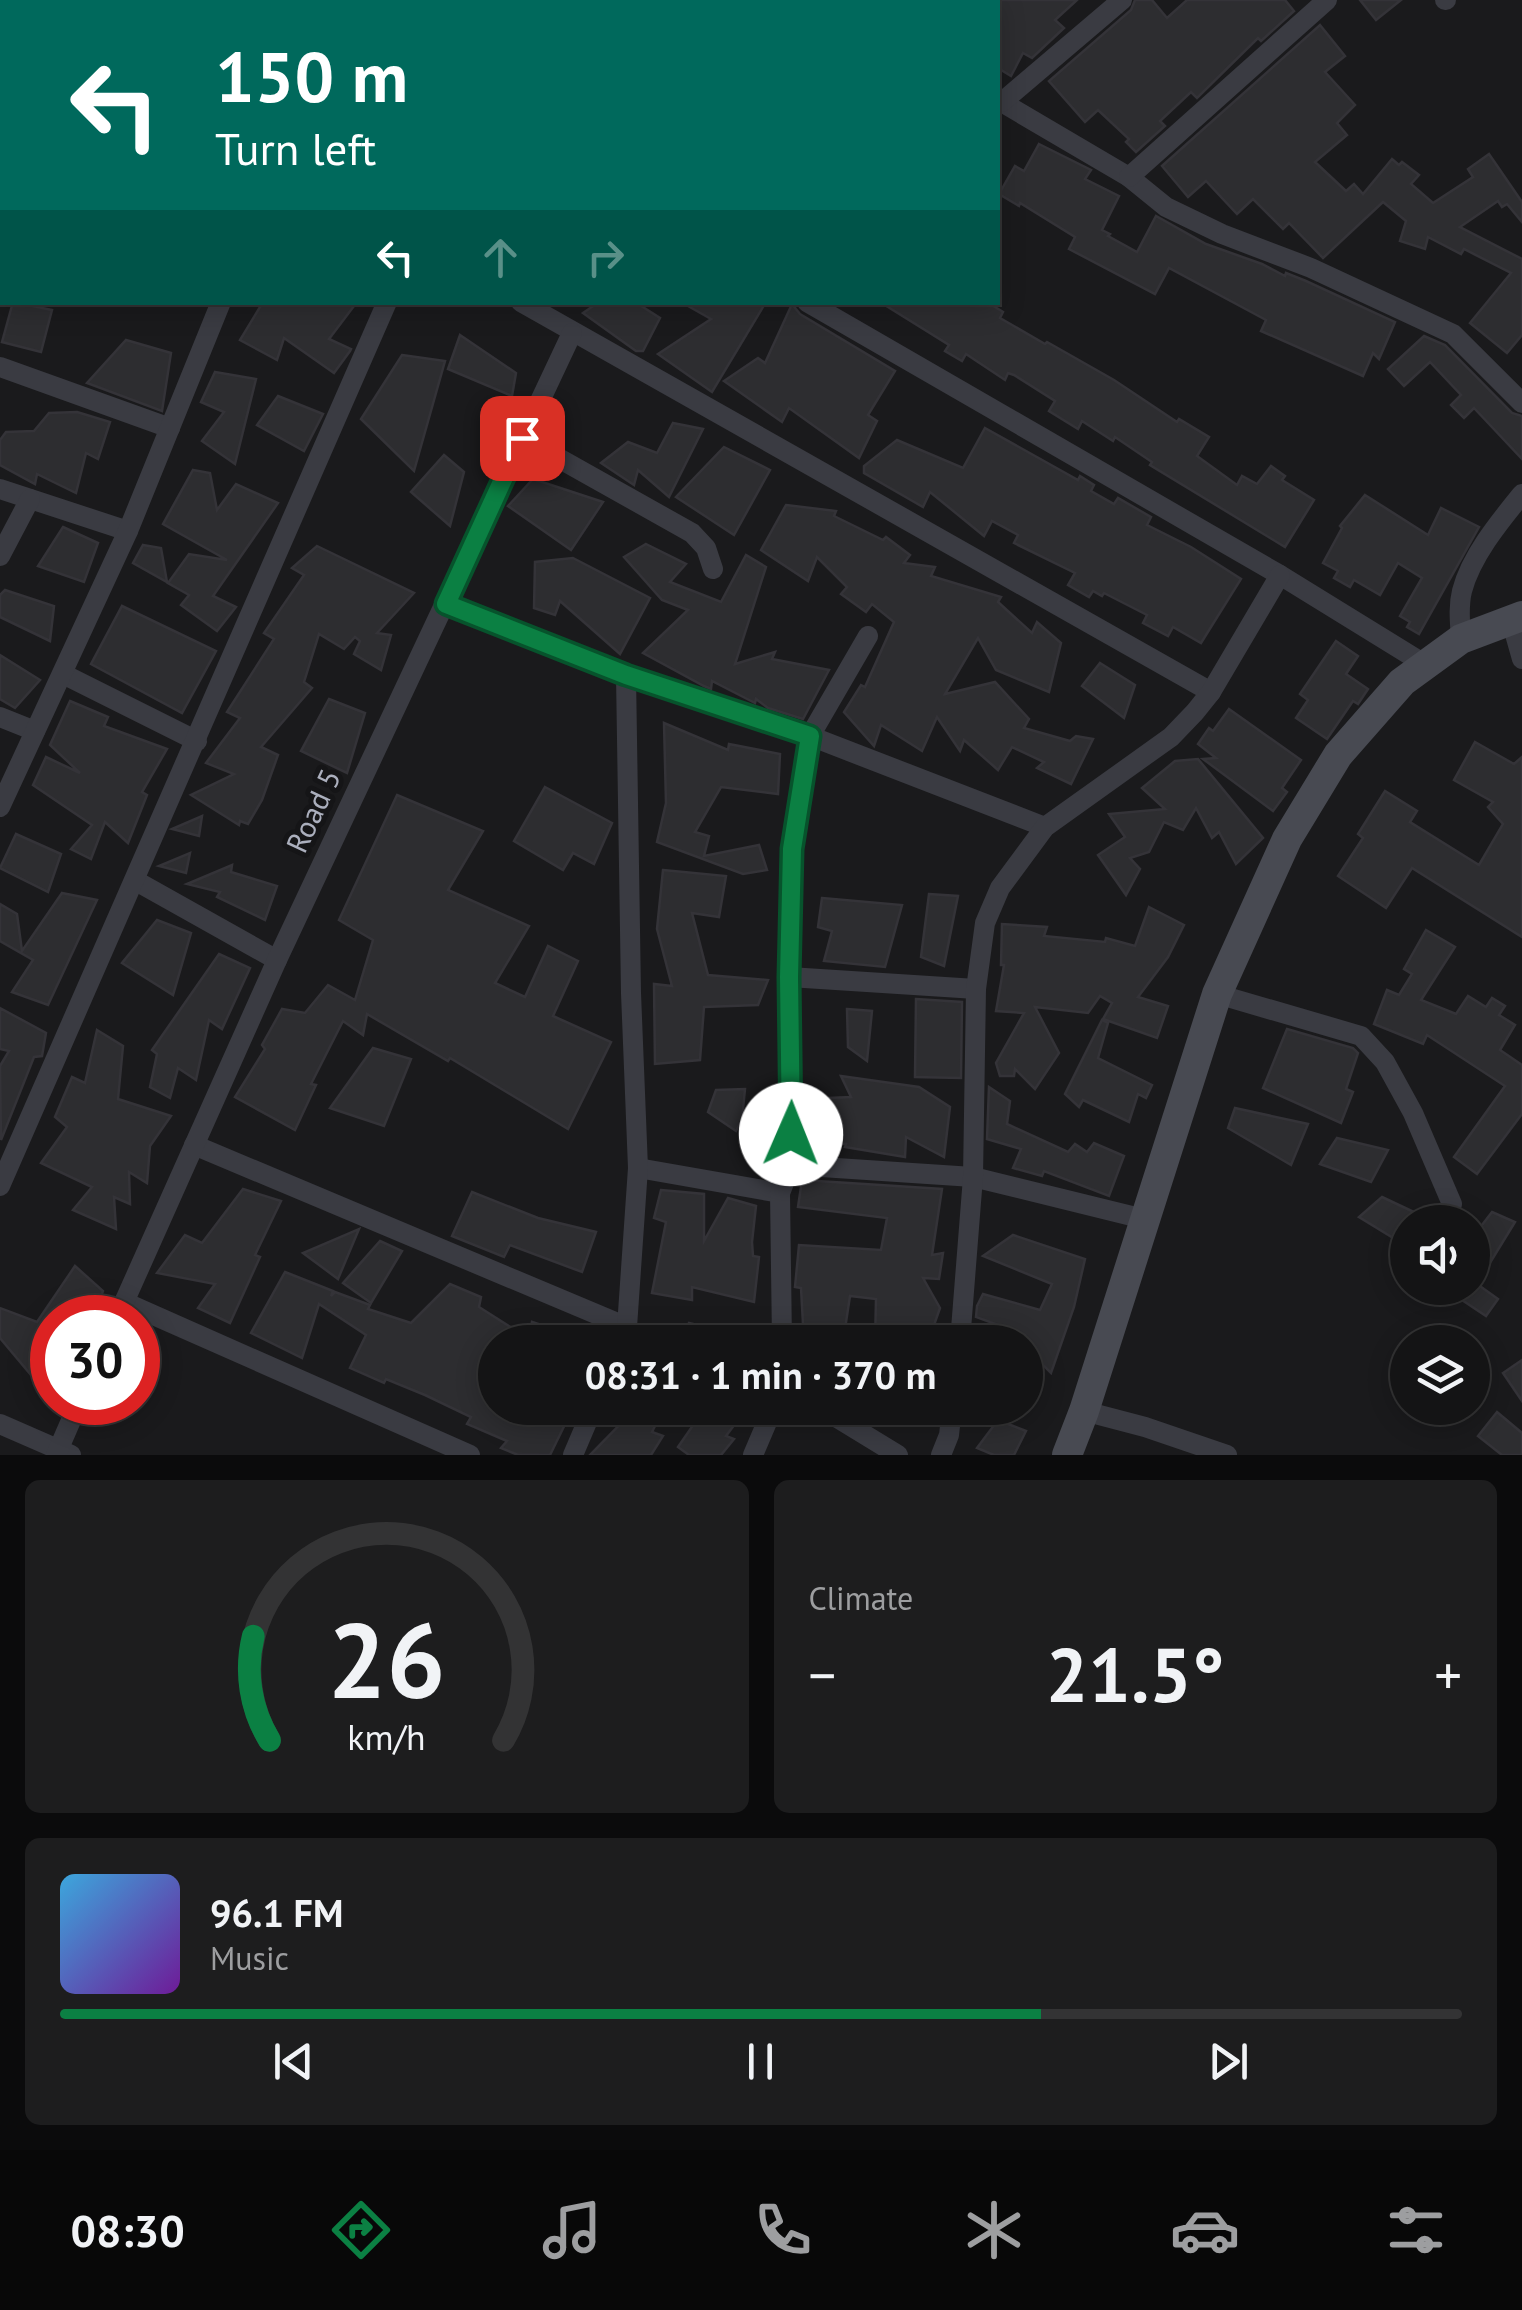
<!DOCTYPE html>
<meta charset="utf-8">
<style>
:root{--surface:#141415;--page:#1d1d1e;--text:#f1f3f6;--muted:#9d9ea0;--line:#333334;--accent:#0b8043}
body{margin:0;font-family:"PT Sans",sans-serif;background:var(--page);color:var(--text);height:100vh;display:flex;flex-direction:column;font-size:38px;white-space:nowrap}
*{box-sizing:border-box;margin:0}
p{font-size:32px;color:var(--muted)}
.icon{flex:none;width:55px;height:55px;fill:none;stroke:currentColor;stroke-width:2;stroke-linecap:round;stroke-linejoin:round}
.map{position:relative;height:1455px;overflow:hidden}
.panel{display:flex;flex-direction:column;gap:25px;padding:25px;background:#0b0b0c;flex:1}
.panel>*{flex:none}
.guide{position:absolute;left:0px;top:0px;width:1000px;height:305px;box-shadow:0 5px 25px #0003,0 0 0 2px var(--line);background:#00695c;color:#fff;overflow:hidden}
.buttons{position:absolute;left:1390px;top:1205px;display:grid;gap:20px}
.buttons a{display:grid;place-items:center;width:100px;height:100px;border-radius:50%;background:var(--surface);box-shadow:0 5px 25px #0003,0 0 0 2px var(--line);font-size:50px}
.speed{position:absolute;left:30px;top:1295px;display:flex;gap:20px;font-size:50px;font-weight:700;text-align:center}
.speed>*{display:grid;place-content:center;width:130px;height:130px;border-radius:50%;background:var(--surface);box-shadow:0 5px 25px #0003,0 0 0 2px var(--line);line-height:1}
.speed .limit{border:15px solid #d22;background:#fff;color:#111}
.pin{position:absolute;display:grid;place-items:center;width:85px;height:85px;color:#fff;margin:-42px;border-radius:20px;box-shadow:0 5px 15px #0006}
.me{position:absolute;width:110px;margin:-55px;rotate:1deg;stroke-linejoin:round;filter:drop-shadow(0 0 8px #0008)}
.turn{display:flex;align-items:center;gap:35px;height:210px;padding:0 50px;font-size:45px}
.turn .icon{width:130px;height:130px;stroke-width:2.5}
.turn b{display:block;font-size:70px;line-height:85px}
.lanes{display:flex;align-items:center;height:95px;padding:0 50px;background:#0003;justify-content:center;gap:50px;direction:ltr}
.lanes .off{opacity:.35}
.big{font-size:75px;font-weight:600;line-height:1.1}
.panel .card{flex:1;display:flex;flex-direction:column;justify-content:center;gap:15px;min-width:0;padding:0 35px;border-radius:15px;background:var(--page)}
.panel .dial{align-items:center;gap:0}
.dial svg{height:260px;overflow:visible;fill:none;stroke:var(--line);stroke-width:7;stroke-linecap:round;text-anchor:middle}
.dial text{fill:var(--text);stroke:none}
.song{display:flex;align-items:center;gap:30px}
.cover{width:120px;height:120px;border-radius:15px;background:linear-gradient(135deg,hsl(200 70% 55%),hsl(280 70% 35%))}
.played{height:10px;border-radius:5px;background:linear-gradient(90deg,var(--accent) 70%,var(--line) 70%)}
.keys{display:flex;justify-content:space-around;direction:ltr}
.heat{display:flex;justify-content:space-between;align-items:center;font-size:55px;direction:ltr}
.panel .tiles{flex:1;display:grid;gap:25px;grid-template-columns:1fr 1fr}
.card:last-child{grid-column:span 2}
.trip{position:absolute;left:478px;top:1325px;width:565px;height:100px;border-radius:50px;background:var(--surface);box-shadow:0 5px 25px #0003,0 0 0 2px var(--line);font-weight:600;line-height:100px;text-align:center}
.tabs{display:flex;height:160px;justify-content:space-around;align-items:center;background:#080808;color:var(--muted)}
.tabs .icon{width:70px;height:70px}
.tabs .selected{color:var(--accent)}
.tabs b{font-size:45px;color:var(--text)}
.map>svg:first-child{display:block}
.building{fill:#2d2d30;stroke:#343338;stroke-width:2.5}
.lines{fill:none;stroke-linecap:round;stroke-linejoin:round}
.street{stroke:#3a3b42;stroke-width:20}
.secondary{stroke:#484a52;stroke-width:30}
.route-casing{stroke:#07532c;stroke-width:25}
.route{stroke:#0b8043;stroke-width:18}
.labels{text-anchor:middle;stroke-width:10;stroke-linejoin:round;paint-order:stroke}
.street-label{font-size:30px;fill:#abafbd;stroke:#151517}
</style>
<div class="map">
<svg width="1522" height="1455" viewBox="0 0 1522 1455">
<rect width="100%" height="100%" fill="#1a1a1c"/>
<g class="building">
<polygon points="998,0 1077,0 1055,20 1064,28 1032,58 1023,53 1011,76 998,68"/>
<polygon points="1135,0 1152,0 1167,18 1187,0 1285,0 1294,11 1261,41 1258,38 1197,98 1191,92 1160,121 1165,126 1136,152 1126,142 1129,139 1098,110 1085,122 1049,81 1131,10"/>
<polygon points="1360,0 1401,0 1376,20"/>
<polygon points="1320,25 1345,56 1325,72 1355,105 1337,123 1347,135 1315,162 1346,191 1354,184 1363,194 1392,159 1399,165 1402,162 1419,175 1411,184 1433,203 1473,177 1468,169 1489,154 1522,202 1522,222 1507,204 1502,207 1498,201 1460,227 1522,259 1522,335 1507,353 1470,323 1511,273 1464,249 1461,254 1428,237 1425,249 1400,241 1406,221 1383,202 1323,258 1289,223 1283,229 1253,199 1237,214 1206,181 1188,197 1162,166"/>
<polygon points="1039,144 1091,170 1085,179 1119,196 1102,230 1110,234 1108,236 1137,252 1156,216 1206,244 1262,264 1285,276 1286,273 1306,281 1395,322 1379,359 1373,353 1363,376 1261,331 1266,320 1169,268 1155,294 1069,249 1075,237 1020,203 1019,206 999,194 1015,166 1024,171"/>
<polygon points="13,302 52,310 41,352 2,342"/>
<polygon points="263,302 357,302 329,339 351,349 350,351 334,373 284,338 277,360 240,340"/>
<polygon points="599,302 635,302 660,318 643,351 636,351 583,313"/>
<polygon points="681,302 766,302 712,392 658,354 711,319"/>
<polygon points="880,302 987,302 1003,312 1000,318 1045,344 1047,342 1114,380 1177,422 1179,419 1209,437 1197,456 1237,485 1242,476 1257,484 1271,466 1285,476 1282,480 1314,500 1285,547 1150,465 1152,462 1115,437 1113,441 1082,421 1078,429 1049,411 1055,401 1014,375 1008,373 1005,380 966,354 962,361 945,351 949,345"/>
<polygon points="792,304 800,314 895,371 868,415 877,421 859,458 789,408 782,422 724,381 758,358 765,363"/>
<polygon points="460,335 516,373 512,396 448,369"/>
<polygon points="1424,336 1445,345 1512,413 1522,416 1522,459 1474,408 1464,418 1451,405 1461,395 1430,362 1404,386 1388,369"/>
<polygon points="126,340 171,353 162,411 87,383"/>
<polygon points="402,355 445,361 414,471 361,419"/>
<polygon points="215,372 256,379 235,464 202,441 224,412 201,402"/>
<polygon points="278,396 323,414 304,451 257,425"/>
<polygon points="77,412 110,422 98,459 86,453 76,493 37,474 35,484 0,465 0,440 6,432 34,431 49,413"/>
<polygon points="673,423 703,429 669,497 638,470 634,485 601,463 628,442 657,453"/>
<polygon points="985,428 1078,480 1080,476 1094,485 1091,491 1114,504 1118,498 1151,517 1147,525 1191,547 1241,579 1201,643 1173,627 1168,636 1143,623 1147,615 1104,593 1102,596 1093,591 1089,597 1068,585 1075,573 1014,543 1018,535 992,521 984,536 930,492 923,507 864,473 864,466 897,440 963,468"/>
<polygon points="724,447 770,470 734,535 676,497"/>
<polygon points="444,455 464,472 450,526 411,492"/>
<polygon points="193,470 210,473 217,510 236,484 278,503 213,596 236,607 217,631 181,605 189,595 168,583 189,554 227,560 163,524"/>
<polygon points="533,479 603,502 571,550 508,506"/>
<polygon points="1365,495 1428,535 1441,508 1479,527 1419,634 1407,627 1410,622 1400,616 1422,578 1398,563 1380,595 1354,580 1350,587 1334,578 1338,571 1323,563 1342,528 1340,526"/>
<polygon points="786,505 836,511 834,516 883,540 886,537 910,555 904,563 935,567 931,576 1001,597 998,602 1032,633 1037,622 1061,643 1049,692 996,670 978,638 945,694 995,682 1029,719 1024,728 1070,741 1076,736 1093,739 1071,784 1037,768 1044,762 1012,747 998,770 964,740 960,751 937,717 922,751 881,725 874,746 844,712 861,685 865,687 894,622 872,604 866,612 841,594 847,587 817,557 808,581 761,550"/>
<polygon points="63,527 98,543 84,582 38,566"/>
<polygon points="646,544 686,564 670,582 721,602 746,555 766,567 735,664 775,652 772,659 829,670 803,719 768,708 756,699 755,703 712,681 711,689 704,686 643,653 688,610 662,600 624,557"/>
<polygon points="143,545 161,548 167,582 133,563"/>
<polygon points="317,546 414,593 377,633 391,635 381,670 354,654 360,641 355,637 344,649 319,634 304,682 312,688 261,747 278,755 262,800 248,824 240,821 239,825 191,795 234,774 206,763 240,718 227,712 274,639 264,633 304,575 292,568"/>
<polygon points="573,558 650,598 620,654 560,601 555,615 534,608 535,562"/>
<polygon points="5,590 54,606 50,641 0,617 0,595"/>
<polygon points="122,606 216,651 182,713 91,664"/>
<polygon points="1336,641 1358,656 1346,674 1368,689 1358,704 1353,701 1327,739 1296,718 1308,700 1300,694"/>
<polygon points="0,655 40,680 15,708 0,699"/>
<polygon points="1100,663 1135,685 1124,718 1082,686"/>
<polygon points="329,699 365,713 347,773 301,751"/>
<polygon points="70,701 108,717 104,726 167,749 142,792 147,795 128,843 105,822 91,859 71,849 92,825 33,785 46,757 80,773 50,745"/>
<polygon points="1229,709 1301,760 1282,788 1287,792 1273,811 1203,759 1216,758 1198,744 1209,728 1213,731"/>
<polygon points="664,723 728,750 729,744 780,754 778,794 721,787 695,832 709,836 704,856 759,845 767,870 743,874 657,842 666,803"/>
<polygon points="1475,742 1514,764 1522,757 1522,937 1412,868 1386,908 1338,876 1363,838 1358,834 1385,791 1417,811 1410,822 1479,865 1503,824 1488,807 1493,802 1454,780"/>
<polygon points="1198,759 1263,838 1236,864 1219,832 1212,838 1196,808 1183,830 1164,822 1149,852 1130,858 1140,869 1126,895 1098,855 1125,837 1109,814 1165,809 1142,788 1175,761"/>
<polygon points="545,787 612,823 594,864 573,853 563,870 514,841"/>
<polygon points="397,795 483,831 448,890 529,926 495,983 525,997 548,946 578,961 553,1016 611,1042 568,1129 450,1058 448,1061 367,1014 363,1035 343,1021 311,1084 316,1085 295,1130 235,1097 265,1049 262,1045 282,1009 305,1013 328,985 355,1000 373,940 339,920"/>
<polygon points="202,816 199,836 172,829"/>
<polygon points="16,834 61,854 48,892 0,868"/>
<polygon points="190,853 186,873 159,866"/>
<polygon points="232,865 231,872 277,886 265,920 217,897 220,892 187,884"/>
<polygon points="663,870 726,876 719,917 692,913 708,975 768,980 758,1005 704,1007 700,1060 655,1064 654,984 672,986 657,929"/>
<polygon points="62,893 97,900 48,1005 12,992 33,960 0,941 0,904 17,914 22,951"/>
<polygon points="929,894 958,896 944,966 921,957"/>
<polygon points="822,898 902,905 885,967 824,961 832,931 818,927"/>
<polygon points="1149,907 1184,925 1168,957 1138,997 1168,1006 1157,1038 1103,1019 1112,1003 1100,996 1088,1013 1035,1007 1059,1053 1035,1089 1015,1069 1014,1076 1000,1076 996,1063 1024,1013 996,1011 1004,965 1001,965 1002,924 1047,927 1044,936 1105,942 1106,938 1135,946"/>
<polygon points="157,920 191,933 173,995 122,963"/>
<polygon points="1426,930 1455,947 1421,1000 1456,1014 1468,996 1486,1007 1492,998 1505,1006 1499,1015 1515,1025 1500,1050 1522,1065 1522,1114 1477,1174 1454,1157 1505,1086 1427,1035 1423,1044 1374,1024 1387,990 1399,995 1412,974 1404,969"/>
<polygon points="219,954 250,968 222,1029 209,1020 196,1080 178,1068 170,1098 150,1087 157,1054 152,1050"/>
<polygon points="916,999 962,1002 961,1078 915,1077"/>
<polygon points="0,1008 46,1033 42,1056 34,1057 1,1140 0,1066 9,1051 0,1049"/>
<polygon points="847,1009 872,1011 867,1061 848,1047"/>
<polygon points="1102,1020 1108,1023 1098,1058 1152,1085 1146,1098 1138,1094 1129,1122 1083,1100 1079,1107 1065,1094"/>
<polygon points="1287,1029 1353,1048 1358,1053 1346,1089 1353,1092 1341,1123 1263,1088"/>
<polygon points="97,1030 123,1046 118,1099 171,1116 150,1146 147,1183 129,1172 130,1204 114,1197 116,1229 73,1210 92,1187 41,1163 67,1127 55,1117 72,1077 85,1083"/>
<polygon points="373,1048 411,1059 384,1126 330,1108"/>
<polygon points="841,1076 919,1087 950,1107 944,1157 906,1137 905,1157 845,1147 846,1144 804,1142 805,1099 851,1097"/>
<polygon points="989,1087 1010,1101 1007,1124 1068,1152 1075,1144 1087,1152 1094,1143 1124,1156 1109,1196 1044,1171 1042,1176 1013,1168 1021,1149 987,1139"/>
<polygon points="745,1089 742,1120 736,1131 708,1112 716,1090"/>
<polygon points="1235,1108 1308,1124 1291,1165 1228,1128"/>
<polygon points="1337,1138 1388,1150 1371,1182 1320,1164"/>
<polygon points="802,1180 942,1189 932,1255 943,1253 939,1279 923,1278 940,1308 928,1342 875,1342 876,1299 850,1296 843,1342 804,1342 801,1288 795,1287 799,1245 881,1250 887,1218 798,1207"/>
<polygon points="243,1189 281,1201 255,1255 260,1257 230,1323 198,1308 215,1284 157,1273 185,1235 202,1243"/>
<polygon points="661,1190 704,1194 704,1241 728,1198 756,1206 752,1242 753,1256 759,1257 754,1302 692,1287 692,1300 652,1293 666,1222 654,1218"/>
<polygon points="472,1192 538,1218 596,1232 582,1272 510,1245 504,1257 452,1236"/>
<polygon points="1382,1197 1435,1222 1408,1222 1408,1247 1359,1217"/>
<polygon points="1492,1212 1515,1222 1477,1284 1498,1299 1486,1316 1444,1288 1472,1288 1472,1238"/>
<polygon points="359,1229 338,1279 303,1253"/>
<polygon points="1013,1235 1085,1259 1074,1307 1051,1373 1025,1347 1025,1335 976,1317 977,1306 983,1294 1040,1310 1052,1284 983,1256"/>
<polygon points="380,1241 402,1251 371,1303 343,1283"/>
<polygon points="75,1266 103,1291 91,1318 52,1318 52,1400 0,1338 0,1308 37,1322"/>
<polygon points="285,1272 333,1291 331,1296 335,1292 370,1305 368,1309 411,1323 450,1284 481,1297 479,1307 529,1339 532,1322 587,1340 587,1342 495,1342 495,1408 573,1408 550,1455 518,1455 501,1448 507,1441 467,1424 471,1417 425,1395 386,1379 384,1383 350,1368 366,1335 319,1304 302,1358 251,1333"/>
<polygon points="689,1323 709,1328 704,1342 677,1342"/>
<polygon points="1522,1360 1522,1401 1503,1373"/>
<polygon points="636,1408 653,1408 662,1412 652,1432 663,1436 651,1455 590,1455"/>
<polygon points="705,1408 747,1408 726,1436 734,1439 721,1455 689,1455 678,1447"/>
<polygon points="1497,1412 1522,1433 1522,1455 1502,1455 1478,1436"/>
<polygon points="998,1420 1026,1431 1014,1455 994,1455 977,1448"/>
</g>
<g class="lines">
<g class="street">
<polyline points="4,0 9,2"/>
<polyline points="340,0 346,2"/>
<polyline points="813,0 817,2"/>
<polyline points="1445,0 1446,0"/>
<polyline points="179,2 181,0"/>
<polyline points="998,100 1129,177 1166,207 1222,234 1311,268 1453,334 1522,403"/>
<polyline points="1002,102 1122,0"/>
<polyline points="1129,177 1327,0"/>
<polyline points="0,183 2,184"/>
<polyline points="521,302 1211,692"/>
<polyline points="807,302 1280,575 1426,665"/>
<polyline points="0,367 170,428"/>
<polyline points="521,437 692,533 706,548 713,569"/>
<polyline points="0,489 128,531"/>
<polyline points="0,556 30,499"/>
<polyline points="447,603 626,675 810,736 1045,827"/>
<polyline points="1511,620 1522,659"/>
<path d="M1461,639C1460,623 1458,607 1462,591C1471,556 1500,521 1522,494"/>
<polyline points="63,674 197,741"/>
<polyline points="0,717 35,731"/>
<polyline points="0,807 128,531 221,302"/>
<polyline points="136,881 277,960"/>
<polyline points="789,977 976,989"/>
<polyline points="1217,994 1361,1036 1385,1062 1413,1113 1452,1204"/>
<polyline points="194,1145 627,1327"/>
<polyline points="791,1165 973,1177 1144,1219"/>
<polyline points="638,1168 780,1193"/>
<polyline points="0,1186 387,302"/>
<polyline points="124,1302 470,1455"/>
<polyline points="117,1318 277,960 572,333"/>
<polyline points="621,1342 627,1327 638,1168 631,993 626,675"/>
<polyline points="782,1342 780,1193 791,1165 789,977 792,849 810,736 868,636"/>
<polyline points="960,1342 973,1177 976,989 985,923 1000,888 1045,827 1171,737 1195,712 1211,692 1280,575"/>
<polyline points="821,1408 898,1455"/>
<polyline points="1084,1411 1145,1427 1227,1455"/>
<polyline points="0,1424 71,1455"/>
<polyline points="56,1455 79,1402"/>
<polyline points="573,1455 593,1408"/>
<polyline points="753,1455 773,1408"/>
<polyline points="941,1455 949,1435 952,1408"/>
</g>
<polyline class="secondary" points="1067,1455 1084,1411 1217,994 1287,839 1338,755 1402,682 1461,639 1522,616"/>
</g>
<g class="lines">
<defs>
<polyline id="route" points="522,438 446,604 626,675 810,736 792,849 789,977 791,1134"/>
</defs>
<use href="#route" class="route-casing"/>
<use href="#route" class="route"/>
</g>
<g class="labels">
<g class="street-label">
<text transform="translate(314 811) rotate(-65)" y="10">Road 5</text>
</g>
</g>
</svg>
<div class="buttons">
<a><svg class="icon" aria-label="sound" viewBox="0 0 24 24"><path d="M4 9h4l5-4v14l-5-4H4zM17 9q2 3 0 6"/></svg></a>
<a><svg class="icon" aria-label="layers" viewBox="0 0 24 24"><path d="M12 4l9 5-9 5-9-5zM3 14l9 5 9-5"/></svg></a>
</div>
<div class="speed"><div class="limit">30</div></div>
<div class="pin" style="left:522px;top:438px;background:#d93025"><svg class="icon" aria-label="arrive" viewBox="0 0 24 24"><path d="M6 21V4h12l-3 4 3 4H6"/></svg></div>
<svg class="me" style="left:791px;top:1134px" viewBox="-20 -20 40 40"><circle r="19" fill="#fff"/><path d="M0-13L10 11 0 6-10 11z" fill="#0b8043"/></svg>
<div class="trip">08:31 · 1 min · 370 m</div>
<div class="guide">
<div class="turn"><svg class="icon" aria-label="left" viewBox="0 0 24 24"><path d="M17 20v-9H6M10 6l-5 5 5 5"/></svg><div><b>150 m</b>Turn left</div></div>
<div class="lanes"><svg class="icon" aria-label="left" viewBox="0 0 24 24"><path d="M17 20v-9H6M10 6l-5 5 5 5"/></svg><svg class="icon off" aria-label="ahead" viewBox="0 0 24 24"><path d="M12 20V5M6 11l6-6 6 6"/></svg><svg class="icon off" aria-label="right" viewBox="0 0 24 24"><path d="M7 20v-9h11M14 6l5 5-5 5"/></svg></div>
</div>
</div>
<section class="panel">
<div class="tiles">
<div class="card dial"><svg viewBox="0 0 100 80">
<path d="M14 69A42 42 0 1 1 86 69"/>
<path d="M14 69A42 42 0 0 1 9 37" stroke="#0b8043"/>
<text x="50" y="56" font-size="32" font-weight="700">26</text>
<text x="50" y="72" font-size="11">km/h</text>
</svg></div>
<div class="card"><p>Climate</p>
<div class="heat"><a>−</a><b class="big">21.5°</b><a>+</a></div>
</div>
<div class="card">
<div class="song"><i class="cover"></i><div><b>96.1 FM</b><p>Music</p></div></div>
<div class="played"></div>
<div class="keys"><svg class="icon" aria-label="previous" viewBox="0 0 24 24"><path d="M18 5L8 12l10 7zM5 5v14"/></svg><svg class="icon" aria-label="pause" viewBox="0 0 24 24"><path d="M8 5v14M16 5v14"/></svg><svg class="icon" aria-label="next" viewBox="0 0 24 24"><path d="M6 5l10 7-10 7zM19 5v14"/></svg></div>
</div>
</div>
</section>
<nav class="tabs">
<b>08:30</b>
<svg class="icon selected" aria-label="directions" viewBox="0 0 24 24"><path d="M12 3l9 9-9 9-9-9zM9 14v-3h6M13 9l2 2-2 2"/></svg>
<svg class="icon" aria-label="music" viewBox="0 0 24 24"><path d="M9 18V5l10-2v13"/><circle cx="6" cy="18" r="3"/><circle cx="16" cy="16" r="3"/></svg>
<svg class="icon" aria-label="phone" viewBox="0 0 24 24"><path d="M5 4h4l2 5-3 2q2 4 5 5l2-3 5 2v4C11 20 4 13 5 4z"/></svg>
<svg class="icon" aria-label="climate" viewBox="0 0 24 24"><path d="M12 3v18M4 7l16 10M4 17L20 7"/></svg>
<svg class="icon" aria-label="car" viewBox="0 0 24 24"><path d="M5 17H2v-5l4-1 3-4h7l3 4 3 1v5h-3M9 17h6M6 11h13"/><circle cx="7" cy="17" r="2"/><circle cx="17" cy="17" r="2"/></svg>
<svg class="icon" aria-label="filters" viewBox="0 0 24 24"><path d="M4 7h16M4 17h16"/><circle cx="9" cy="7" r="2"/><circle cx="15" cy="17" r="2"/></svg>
</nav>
